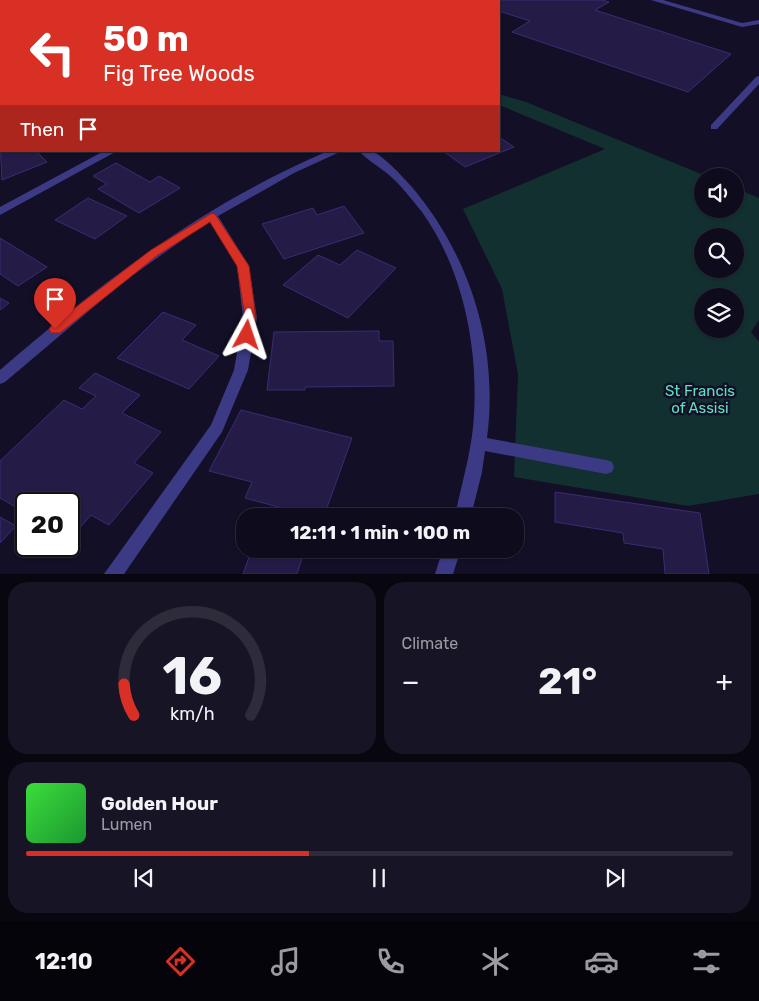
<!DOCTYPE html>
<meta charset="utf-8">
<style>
:root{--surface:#0e0b1c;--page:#171425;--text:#f1f3f6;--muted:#9b9ba3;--line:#2e2b3b;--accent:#d93025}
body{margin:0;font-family:Rubik,sans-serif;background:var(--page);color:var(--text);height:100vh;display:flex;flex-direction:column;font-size:19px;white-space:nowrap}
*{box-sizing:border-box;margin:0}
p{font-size:16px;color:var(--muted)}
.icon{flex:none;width:28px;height:28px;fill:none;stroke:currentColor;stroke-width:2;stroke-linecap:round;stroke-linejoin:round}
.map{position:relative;height:574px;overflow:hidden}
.drawer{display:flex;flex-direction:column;gap:8px;padding:8px;background:#08060f;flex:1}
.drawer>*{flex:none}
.top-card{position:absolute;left:0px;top:0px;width:500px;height:152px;box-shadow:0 1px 4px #0004,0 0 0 1px var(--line);background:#d93025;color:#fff;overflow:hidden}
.tools{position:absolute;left:694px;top:168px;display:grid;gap:10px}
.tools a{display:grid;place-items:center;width:50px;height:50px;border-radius:50%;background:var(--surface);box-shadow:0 1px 4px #0004,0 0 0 1px var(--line);font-size:25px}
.speed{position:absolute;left:15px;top:492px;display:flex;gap:10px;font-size:25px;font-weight:700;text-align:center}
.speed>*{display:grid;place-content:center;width:65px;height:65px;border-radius:50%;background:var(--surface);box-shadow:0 1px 4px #0004,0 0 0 1px var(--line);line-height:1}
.speed .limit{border:2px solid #111;border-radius:8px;background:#fff;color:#111}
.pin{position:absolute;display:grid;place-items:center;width:42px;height:42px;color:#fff;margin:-51px -21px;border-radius:50% 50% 50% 0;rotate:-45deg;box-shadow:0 0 5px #0007}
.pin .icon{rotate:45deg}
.me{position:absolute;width:55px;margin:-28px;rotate:5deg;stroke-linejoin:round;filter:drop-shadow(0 0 4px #0008)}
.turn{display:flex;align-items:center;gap:18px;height:105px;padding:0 20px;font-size:22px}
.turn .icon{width:65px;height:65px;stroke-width:2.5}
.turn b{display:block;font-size:35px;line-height:42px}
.then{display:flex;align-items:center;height:48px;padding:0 20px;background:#0003;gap:10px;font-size:19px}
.big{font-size:38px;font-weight:700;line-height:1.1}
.drawer .tile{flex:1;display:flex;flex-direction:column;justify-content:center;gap:8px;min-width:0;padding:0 18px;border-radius:20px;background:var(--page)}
.drawer .dial{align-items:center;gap:0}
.dial svg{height:130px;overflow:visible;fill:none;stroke:var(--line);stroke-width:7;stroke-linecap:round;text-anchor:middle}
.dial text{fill:var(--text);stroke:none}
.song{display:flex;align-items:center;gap:15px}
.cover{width:60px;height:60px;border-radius:8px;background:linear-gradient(135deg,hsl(120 70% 55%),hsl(130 70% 35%))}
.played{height:5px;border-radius:2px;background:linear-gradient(90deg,var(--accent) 40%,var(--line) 40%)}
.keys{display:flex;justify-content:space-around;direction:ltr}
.heat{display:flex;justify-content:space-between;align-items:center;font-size:28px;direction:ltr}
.drawer .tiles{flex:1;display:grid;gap:8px;grid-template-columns:1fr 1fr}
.tile:last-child{grid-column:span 2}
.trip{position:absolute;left:236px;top:508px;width:288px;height:50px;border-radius:20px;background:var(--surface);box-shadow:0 1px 4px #0004,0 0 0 1px var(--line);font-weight:700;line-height:50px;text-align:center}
.menu{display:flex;height:80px;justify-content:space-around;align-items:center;background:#06040b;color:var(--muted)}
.menu .icon{width:35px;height:35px}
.menu .active{color:var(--accent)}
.menu b{font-size:22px;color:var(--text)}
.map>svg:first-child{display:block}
.green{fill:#12302f;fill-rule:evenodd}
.building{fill:#241b47;stroke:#3b2d73}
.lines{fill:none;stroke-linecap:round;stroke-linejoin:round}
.minor{fill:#3d3a85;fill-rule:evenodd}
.route{fill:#d93025;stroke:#8d1f18}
.labels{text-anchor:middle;stroke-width:5;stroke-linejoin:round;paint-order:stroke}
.park-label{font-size:15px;fill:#5fe0c0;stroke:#130f26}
</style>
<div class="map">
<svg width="759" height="574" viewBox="0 0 759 574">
<rect width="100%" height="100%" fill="#130f26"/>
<path class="green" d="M499,94L526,102L706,176H702V209H735V188L759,198V320L751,332L759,342V494L688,506L514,477L518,374L502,289L463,209L605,149L499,105ZM702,236H735V269H702ZM702,296H735V329H702Z"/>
<g class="building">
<polygon points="466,0 602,0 609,2 595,10 731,54 688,92 512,32 530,21 499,11 499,1"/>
<polygon points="499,137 514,147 465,167 443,151 499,151"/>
<polygon points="0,141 1,151 36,151 47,162 2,180"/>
<polygon points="116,163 150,182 159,176 180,188 139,213 98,189 107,184 93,176"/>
<polygon points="88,198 127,216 95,239 55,220"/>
<polygon points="344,206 364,233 284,259 262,224 313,208 317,215"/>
<polygon points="0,238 47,267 18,286 0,274"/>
<polygon points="357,250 396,268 348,318 283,285 318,255 340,265"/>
<polygon points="0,298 9,303 0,310"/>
<polygon points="163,312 196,325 182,340 219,356 189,389 117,358"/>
<polygon points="379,331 379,341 393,341 394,386 305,387 305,390 267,390 274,332"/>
<polygon points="95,373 140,395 122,413 161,432 134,463 153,473 109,525 91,515 70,539 69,504 26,504 26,513 0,498 0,461 64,400 82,409 96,396 79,388"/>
<polygon points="241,410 352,438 324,516 312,516 245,498 252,482 209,471"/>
<polygon points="555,492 700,513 709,574 665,574 663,549 624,543 623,533 555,522"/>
<polygon points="0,517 16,526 0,543"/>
<polygon points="252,549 290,549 304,552 297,574 243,574"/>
</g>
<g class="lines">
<g class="minor">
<polygon points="64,0 74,0 75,1 65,1"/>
<polygon points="288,0 298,0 299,1 289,1"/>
<polygon points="651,0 663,0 742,23 759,20 759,24 742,27"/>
<polygon points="759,76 759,84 717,129 711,129 711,125 756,77"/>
<rect x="0" y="105" width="1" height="6"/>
<polygon points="104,151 117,151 0,215 0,207"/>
<path d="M328,151H342L294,173L218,216L249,266L257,318L248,370L222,432L124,574H104L211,425L234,370L243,318L237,266L209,221L122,283L5,382L0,384V370C103,281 202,205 328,151Z"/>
<path d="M359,151C362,151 368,150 371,151C383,155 402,176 411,186C470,255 499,347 487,438L606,460L612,462L614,467L612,472L606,474L485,451L482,472L471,516H455C461,486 470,457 473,427C480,355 465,272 422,212C412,200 401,185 389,175C380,167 367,160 359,151Z"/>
<polygon points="443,549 461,549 453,574 435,574"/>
</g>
</g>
<polygon class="route" points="212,213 215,214 249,266 256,318 252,339 247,340 241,335 245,318 237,266 210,222 158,255 60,333 51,333 49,329 51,326 151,250"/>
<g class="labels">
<g class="park-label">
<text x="700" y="396">St Francis<tspan x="700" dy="17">of Assisi</tspan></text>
</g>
</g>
</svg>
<div class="tools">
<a><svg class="icon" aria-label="sound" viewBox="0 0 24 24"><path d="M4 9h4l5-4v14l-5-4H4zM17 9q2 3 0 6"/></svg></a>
<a><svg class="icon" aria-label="search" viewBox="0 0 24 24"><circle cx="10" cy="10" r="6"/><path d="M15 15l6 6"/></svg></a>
<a><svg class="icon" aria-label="layers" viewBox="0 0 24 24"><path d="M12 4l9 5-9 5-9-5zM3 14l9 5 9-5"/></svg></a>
</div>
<div class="speed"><div class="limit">20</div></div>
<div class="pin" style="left:55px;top:329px;background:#d93025"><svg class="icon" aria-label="arrive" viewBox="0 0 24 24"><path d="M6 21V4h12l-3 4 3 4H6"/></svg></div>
<svg class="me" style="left:247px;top:335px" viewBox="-20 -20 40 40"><path d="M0-17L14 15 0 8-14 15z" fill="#d93025" stroke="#fff" stroke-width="4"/></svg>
<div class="trip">12:11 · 1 min · 100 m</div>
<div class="top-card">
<div class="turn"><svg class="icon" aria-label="left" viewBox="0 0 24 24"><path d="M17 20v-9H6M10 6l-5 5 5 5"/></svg><div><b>50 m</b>Fig Tree Woods</div></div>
<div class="then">Then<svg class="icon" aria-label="arrive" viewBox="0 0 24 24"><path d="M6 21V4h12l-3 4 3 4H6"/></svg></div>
</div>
</div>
<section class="drawer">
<div class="tiles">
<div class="tile dial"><svg viewBox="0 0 100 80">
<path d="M14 69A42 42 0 1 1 86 69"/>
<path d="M14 69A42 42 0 0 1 8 50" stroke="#d93025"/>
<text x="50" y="56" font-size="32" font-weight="700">16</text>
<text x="50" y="72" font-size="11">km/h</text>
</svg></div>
<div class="tile"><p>Climate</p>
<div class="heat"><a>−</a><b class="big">21°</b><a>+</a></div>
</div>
<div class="tile">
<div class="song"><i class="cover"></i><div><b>Golden Hour</b><p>Lumen</p></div></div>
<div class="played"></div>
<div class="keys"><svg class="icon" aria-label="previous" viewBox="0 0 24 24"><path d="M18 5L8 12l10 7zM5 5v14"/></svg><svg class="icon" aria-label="pause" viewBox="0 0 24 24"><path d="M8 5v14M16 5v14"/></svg><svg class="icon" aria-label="next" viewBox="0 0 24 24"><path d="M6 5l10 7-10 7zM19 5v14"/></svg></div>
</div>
</div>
</section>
<nav class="menu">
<b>12:10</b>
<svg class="icon active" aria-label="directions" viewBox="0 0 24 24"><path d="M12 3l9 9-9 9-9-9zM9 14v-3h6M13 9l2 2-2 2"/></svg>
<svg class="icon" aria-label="music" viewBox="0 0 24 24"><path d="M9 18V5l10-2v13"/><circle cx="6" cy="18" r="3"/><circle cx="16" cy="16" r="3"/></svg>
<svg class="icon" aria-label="phone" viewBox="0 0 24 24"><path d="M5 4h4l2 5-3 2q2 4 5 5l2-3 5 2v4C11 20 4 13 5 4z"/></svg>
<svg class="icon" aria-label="climate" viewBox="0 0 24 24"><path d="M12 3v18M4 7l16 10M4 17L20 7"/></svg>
<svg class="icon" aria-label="car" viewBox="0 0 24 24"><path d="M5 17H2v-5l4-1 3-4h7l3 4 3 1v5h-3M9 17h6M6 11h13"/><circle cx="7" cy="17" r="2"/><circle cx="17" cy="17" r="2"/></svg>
<svg class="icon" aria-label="filters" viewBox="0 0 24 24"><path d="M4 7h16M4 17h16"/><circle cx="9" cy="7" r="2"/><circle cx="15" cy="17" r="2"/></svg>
</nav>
